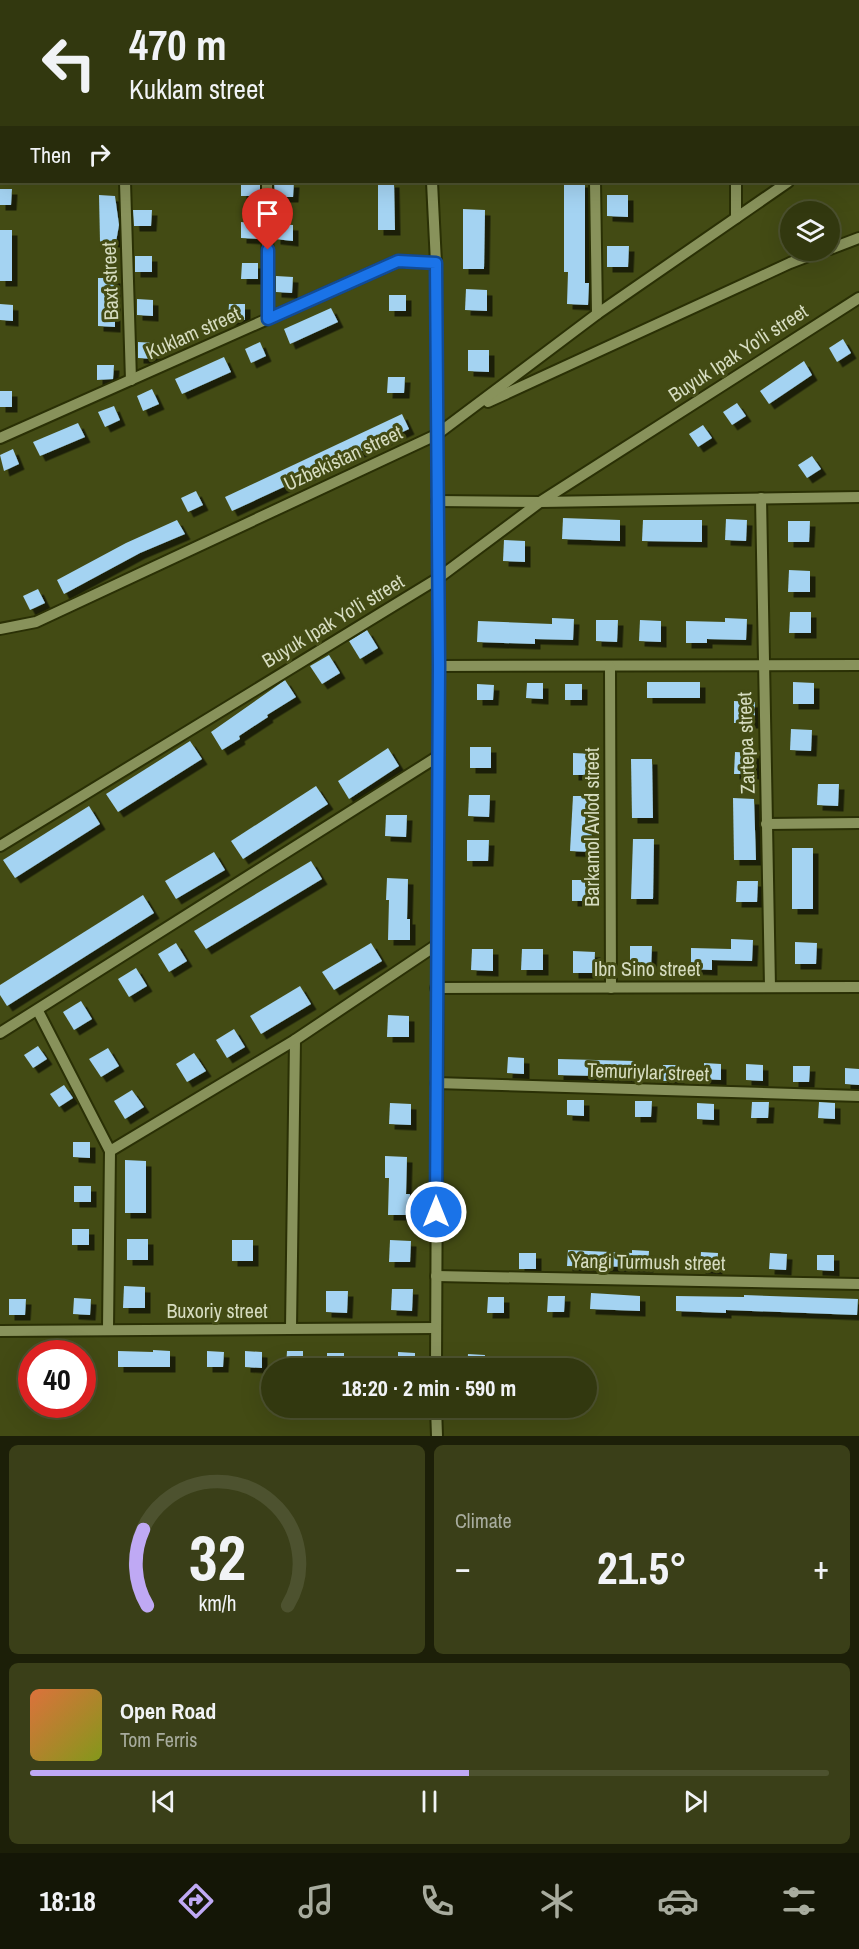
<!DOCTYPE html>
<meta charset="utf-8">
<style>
:root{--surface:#32380f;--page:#3a3f18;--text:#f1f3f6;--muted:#a8ac9e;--line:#4d522f;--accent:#bfa9f4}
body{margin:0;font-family:"Archivo Narrow",sans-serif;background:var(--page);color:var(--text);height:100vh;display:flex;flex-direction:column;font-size:22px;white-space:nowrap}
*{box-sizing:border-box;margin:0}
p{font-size:20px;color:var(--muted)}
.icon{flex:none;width:33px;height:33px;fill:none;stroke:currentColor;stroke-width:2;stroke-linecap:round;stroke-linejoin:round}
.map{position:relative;height:1436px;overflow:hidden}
.details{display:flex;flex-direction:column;gap:9px;padding:9px;background:#1c1f08;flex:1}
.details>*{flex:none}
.top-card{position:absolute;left:0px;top:0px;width:860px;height:183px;box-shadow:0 6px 24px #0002,0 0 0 2px var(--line);background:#32380f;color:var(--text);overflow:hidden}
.buttons{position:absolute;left:780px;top:201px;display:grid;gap:12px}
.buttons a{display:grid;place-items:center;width:60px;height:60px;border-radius:50%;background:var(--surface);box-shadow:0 6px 24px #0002,0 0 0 2px var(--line);font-size:30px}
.speed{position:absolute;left:18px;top:1340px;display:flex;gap:12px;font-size:30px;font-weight:700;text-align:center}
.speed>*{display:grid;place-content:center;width:78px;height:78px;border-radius:50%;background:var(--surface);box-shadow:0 6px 24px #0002,0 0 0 2px var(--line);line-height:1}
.speed .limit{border:9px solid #d22;background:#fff;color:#111}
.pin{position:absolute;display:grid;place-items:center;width:51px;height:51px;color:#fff;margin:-62px -26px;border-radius:50% 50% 50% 0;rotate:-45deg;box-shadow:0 0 6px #0007}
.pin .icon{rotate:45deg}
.me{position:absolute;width:66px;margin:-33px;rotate:0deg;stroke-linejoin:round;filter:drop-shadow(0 0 4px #0008)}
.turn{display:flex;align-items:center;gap:21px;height:126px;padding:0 30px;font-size:27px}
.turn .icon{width:78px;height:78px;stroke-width:2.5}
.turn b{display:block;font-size:42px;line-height:51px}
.then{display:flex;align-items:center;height:57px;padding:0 30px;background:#0003;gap:12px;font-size:22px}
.big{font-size:45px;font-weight:800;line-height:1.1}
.details .tile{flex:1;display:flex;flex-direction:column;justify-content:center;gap:9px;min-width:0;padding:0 21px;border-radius:9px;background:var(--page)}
.details .dial{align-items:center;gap:0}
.dial svg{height:156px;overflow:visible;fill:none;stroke:var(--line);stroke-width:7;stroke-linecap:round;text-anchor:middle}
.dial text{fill:var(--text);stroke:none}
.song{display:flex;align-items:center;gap:18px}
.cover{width:72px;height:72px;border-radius:9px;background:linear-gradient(135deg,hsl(20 70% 55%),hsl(70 70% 35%))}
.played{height:6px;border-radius:3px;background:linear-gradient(90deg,var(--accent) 55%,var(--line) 55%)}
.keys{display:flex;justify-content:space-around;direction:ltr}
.heat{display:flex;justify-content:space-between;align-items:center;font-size:33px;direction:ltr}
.details .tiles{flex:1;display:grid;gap:9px;grid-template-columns:1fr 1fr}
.tile:last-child{grid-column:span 2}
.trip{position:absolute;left:261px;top:1358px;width:336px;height:60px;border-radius:30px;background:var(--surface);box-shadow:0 6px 24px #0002,0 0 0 2px var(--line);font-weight:800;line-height:60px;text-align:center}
.dock{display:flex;height:96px;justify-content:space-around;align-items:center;background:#141606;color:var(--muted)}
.dock .icon{width:42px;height:42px}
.dock .active{color:var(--accent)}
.dock b{font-size:27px;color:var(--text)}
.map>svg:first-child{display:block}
.building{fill:#a4d3f2;filter:url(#shadow)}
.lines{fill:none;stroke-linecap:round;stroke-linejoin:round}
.minor-casing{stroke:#2a3005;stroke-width:14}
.minor{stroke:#88925b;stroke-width:10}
.route-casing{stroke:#114b97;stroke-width:15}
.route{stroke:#1a73e8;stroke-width:10}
.labels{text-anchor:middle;stroke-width:6;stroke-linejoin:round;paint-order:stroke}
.street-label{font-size:20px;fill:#d6dcc0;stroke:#434b14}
</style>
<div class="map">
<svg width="859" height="1436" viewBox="0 0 859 1436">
<defs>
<filter id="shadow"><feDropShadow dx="5.5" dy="5.5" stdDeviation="0" flood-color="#0009"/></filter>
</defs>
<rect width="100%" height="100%" fill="#434b14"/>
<g class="building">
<rect x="241" y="182" width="19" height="14"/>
<polygon points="274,182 294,182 293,197 275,197"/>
<polygon points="378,182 394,182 395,230 378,230"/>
<polygon points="564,182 585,182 585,283 589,283 588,305 567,304 568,272 564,272"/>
<polygon points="0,189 12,189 11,205 0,205"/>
<polygon points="99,195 115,196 119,225 116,242 100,242"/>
<polygon points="607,195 628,195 628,217 607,216"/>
<polygon points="463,209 485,210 484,269 463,269"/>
<polygon points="133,210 152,210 151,226 134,226"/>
<polygon points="241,222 260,224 260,239 241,238"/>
<polygon points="275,224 293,225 293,241 275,239"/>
<rect x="0" y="230" width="12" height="51"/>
<polygon points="607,246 629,246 628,267 607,267"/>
<rect x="135" y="256" width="17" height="16"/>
<polygon points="242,263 258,263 258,279 241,279"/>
<polygon points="276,276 293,277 292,293 276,292"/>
<polygon points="98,278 115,278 115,327 98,326"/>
<polygon points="466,289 487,290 487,311 465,310"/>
<rect x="389" y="295" width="17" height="16"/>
<polygon points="137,299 153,300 153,316 137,315"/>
<polygon points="0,304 13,305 13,321 0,320"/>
<polygon points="229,304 245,304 245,320 228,320"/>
<polygon points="331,308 338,322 290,344 284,329"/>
<polygon points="843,339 851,353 837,362 829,348"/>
<polygon points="138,342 155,343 155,359 138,358"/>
<polygon points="260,342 266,356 251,363 245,349"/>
<polygon points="468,350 489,350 489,372 468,371"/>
<polygon points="224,357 231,372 182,394 175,379"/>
<polygon points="804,361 812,375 769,404 760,391"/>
<polygon points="97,365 114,365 113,379 97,380"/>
<polygon points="388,377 405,377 404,393 387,393"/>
<polygon points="152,389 159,404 143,411 137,396"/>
<rect x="0" y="391" width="12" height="16"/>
<polygon points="737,403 746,416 732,425 723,412"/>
<polygon points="114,406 120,420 105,427 98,412"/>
<polygon points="402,414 409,429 232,511 225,497"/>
<polygon points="78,423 85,437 40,456 33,442"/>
<polygon points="703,425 712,438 698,447 689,434"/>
<polygon points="13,449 19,464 4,471 0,455"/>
<polygon points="812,456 821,469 807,478 798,465"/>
<polygon points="196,491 203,505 188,512 181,498"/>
<polygon points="563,518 620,520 620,541 562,539"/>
<polygon points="726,519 747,520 746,541 725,540"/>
<polygon points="177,520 185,534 140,553 64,594 57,580 126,543"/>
<polygon points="643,520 702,520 702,542 642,541"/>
<polygon points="788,521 810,521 809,542 788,542"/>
<polygon points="504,540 525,541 525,562 503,561"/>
<polygon points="789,570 810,571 810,592 788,592"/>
<polygon points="38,589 45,603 30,610 23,596"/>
<polygon points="790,612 811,612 811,633 789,633"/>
<polygon points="552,618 574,619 573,640 535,639 535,644 477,642 478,621 552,624"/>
<polygon points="725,618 747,619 746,640 707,639 707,643 686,643 686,621 725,622"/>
<polygon points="596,620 618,620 617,642 596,641"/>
<polygon points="640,620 661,621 661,642 639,641"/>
<polygon points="367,630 378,648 360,659 349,641"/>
<polygon points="329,655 340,673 322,684 310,666"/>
<polygon points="285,680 296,697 267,715 268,717 239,736 240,739 222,750 211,732"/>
<rect x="647" y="682" width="53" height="16"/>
<polygon points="793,682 814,683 814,704 793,704"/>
<polygon points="527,683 543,683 543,699 526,698"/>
<polygon points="477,684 494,685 493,700 477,700"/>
<rect x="565" y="684" width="17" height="16"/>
<polygon points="734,701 755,702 755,723 734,723"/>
<polygon points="791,729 812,730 811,751 790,750"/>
<polygon points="190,741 202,759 118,812 106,794"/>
<rect x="470" y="747" width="21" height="21"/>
<polygon points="388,748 399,766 349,799 338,781"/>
<polygon points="735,752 756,753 756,774 734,774"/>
<polygon points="573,753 594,754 594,775 573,775"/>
<polygon points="631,759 652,759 653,818 632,818"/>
<polygon points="818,784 839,784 838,806 817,805"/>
<polygon points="316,786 328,804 243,859 231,841"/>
<polygon points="469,795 490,795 489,817 468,816"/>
<polygon points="573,796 594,796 591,852 570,851"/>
<polygon points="733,798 754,799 756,860 734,860"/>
<polygon points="89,806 100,824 15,878 3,860"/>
<polygon points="386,815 407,815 406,837 385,836"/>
<polygon points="633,839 654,839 653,899 631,899"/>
<polygon points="467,840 489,840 488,861 467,861"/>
<rect x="792" y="848" width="21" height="61"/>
<polygon points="214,852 225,870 176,899 165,881"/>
<polygon points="311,861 322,879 206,949 194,931"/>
<polygon points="387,878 408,879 407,919 410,919 410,940 388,940 389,900 386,900"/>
<polygon points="572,880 594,880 593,901 572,901"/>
<polygon points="737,881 758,881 757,902 736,902"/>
<polygon points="143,895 154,913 7,1006 0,995 0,985"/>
<polygon points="731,939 753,940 752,961 712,960 712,970 691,969 691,948 731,949"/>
<polygon points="795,942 817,943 816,964 795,964"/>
<polygon points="176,943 187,961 169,972 158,954"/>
<polygon points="371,943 382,961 334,990 322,972"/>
<polygon points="630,946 652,946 651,968 630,967"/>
<polygon points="472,949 493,949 493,971 471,970"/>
<polygon points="522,949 543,949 543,970 521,970"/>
<polygon points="573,951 595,952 594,973 573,973"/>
<polygon points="136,968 147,986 129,997 118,979"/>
<polygon points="300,986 311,1004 261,1034 250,1016"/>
<polygon points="81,1001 92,1019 74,1030 63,1012"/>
<polygon points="388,1015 409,1016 409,1037 387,1037"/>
<polygon points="234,1029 245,1047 227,1058 216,1040"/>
<polygon points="38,1046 47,1059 33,1068 24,1055"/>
<polygon points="108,1048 119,1066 101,1077 89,1059"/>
<polygon points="194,1053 206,1071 187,1082 176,1064"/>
<polygon points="508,1057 524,1058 524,1074 507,1073"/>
<polygon points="558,1059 634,1061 634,1077 558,1075"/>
<polygon points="704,1063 721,1064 721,1080 704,1079"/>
<polygon points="746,1064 763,1065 763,1081 746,1080"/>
<polygon points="663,1065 679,1065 679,1081 662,1081"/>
<polygon points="793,1066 810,1066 809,1082 793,1082"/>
<polygon points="845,1068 859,1069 859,1085 845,1084"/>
<polygon points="64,1085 73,1098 59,1107 50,1094"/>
<polygon points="132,1090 144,1107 125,1119 114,1101"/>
<polygon points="567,1100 584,1100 584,1116 567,1115"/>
<polygon points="635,1101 652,1101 651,1117 635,1117"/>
<polygon points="752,1102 769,1102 768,1118 751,1118"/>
<polygon points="819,1102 835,1103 835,1119 818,1118"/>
<polygon points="390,1103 411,1104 411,1125 389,1124"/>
<polygon points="697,1103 714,1104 714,1120 697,1119"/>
<polygon points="73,1142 90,1142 90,1158 73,1157"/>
<polygon points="385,1156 407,1157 406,1194 410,1194 409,1215 388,1215 389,1178 385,1178"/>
<polygon points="125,1160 146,1161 146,1213 125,1213"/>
<rect x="74" y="1186" width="17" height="16"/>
<rect x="72" y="1229" width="17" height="16"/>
<rect x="127" y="1239" width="21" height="21"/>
<rect x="232" y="1240" width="21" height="21"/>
<polygon points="390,1240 411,1241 410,1262 389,1262"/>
<polygon points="568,1250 632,1253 632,1250 649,1251 648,1267 567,1266"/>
<polygon points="701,1252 718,1253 717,1269 700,1268"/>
<rect x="519" y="1253" width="17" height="16"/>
<polygon points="770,1253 787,1254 786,1270 769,1269"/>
<polygon points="817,1255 834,1255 834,1271 817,1270"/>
<polygon points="124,1286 145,1287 145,1308 123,1308"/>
<polygon points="392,1289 413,1289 412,1311 391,1310"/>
<polygon points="326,1291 348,1291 347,1313 326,1312"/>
<polygon points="591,1293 640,1296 640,1311 590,1309"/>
<polygon points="744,1295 858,1299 857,1315 726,1310 726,1313 676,1311 676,1296 744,1297"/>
<polygon points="548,1296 565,1296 564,1312 547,1312"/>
<polygon points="488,1297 504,1297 504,1313 487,1313"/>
<polygon points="74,1298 91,1299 90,1315 73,1314"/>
<polygon points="9,1299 26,1299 25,1315 9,1315"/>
<polygon points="153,1350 170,1351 170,1367 118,1367 118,1351 153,1352"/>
<polygon points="207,1351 224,1352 223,1367 207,1367"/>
<polygon points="245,1351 262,1352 262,1368 245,1367"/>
<polygon points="287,1351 303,1351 303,1367 286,1367"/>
<polygon points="398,1352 415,1353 415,1368 398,1368"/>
<rect x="327" y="1353" width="17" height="15"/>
<polygon points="468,1354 485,1355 484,1368 467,1368"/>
</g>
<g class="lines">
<defs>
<g id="minor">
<polyline points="265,0 265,2"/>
<polyline points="422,0 422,2"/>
<polyline points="592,0 592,2"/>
<polyline points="735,0 735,2"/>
<polyline points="124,2 124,0"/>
<polyline points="858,133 859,133"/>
<polyline points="125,182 131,380"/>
<polyline points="267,182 268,319"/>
<polyline points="432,182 436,263 439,666 436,1368"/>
<polyline points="595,182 597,314"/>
<polyline points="736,182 736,218"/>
<polyline points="830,249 859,238"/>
<polyline points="488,402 790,263 824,250"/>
<polyline points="0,438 398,261 436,263"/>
<polyline points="761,498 770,987"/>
<polyline points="437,501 540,502 859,497"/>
<polyline points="0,629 36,622 436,435 597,314 788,182"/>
<polyline points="439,666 859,665"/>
<polyline points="610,667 611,988"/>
<polyline points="766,824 859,823"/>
<polyline points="0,846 437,579 540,502 859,298"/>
<polyline points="436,988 859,987"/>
<polyline points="38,1011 110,1151"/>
<polyline points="0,1033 437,757"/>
<polyline points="436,1083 859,1096"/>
<polyline points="436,1276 859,1284"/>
<polyline points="291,1328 295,1040"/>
<polyline points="108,1329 110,1151 295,1040 438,944"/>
<polyline points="0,1331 435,1328"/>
<polyline points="436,1407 437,1436"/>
</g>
</defs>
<use href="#minor" class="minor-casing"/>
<use href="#minor" class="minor"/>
</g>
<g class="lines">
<defs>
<polyline id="route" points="268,250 268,319 398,261 436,263 439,666 436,1212"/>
</defs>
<use href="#route" class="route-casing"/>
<use href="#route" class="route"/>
</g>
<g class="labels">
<g class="street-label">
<text transform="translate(110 281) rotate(-92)" y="7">Baxt street</text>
<text transform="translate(193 333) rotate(-24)" y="7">Kuklam street</text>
<text transform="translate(738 353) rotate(-33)" y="7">Buyuk Ipak Yo'li street</text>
<text transform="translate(343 458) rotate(-25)" y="7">Uzbekistan street</text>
<text transform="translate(333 621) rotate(-31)" y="7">Buyuk Ipak Yo'li street</text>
<text transform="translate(746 743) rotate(-92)" y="7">Zartepa street</text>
<text transform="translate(592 827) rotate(-90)" y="7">Barkamol Avlod street</text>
<text x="647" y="976">Ibn Sino street</text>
<text transform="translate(648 1072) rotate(2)" y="7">Temuriylar street</text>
<text transform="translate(648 1262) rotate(1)" y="7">Yangi Turmush street</text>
<text x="217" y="1318">Buxoriy street</text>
</g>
</g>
</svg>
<div class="buttons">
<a><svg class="icon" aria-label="layers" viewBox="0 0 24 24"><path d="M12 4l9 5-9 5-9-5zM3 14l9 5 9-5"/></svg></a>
</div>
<div class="speed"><div class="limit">40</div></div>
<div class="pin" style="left:268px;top:250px;background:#d93025"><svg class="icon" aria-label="arrive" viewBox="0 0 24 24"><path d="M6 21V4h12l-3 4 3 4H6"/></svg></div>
<svg class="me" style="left:436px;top:1212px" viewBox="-20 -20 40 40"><circle r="17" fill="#1a73e8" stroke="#fff" stroke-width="3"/><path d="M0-11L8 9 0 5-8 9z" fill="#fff"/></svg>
<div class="trip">18:20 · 2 min · 590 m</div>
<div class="top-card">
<div class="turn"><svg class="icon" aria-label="left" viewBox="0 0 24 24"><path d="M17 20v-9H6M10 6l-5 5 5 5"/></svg><div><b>470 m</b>Kuklam street</div></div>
<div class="then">Then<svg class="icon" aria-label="right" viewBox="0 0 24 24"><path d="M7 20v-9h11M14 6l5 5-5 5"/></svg></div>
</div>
</div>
<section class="details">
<div class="tiles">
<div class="tile dial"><svg viewBox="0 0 100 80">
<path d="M14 69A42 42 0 1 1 86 69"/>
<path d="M14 69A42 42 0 0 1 12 30" stroke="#bfa9f4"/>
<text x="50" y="56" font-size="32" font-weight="700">32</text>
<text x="50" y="72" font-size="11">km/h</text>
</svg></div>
<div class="tile"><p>Climate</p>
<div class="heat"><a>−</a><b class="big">21.5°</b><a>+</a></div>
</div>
<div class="tile">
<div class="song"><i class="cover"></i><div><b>Open Road</b><p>Tom Ferris</p></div></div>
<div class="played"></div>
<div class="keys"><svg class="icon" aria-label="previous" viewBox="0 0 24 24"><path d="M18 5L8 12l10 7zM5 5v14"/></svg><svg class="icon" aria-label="pause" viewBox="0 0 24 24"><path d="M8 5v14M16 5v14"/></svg><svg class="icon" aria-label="next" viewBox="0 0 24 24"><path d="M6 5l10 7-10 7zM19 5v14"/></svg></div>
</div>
</div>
</section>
<nav class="dock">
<b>18:18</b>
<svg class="icon active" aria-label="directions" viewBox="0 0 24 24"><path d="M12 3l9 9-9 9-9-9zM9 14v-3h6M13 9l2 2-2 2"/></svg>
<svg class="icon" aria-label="music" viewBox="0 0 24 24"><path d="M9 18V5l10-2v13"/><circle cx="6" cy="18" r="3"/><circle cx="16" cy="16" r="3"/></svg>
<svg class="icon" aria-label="phone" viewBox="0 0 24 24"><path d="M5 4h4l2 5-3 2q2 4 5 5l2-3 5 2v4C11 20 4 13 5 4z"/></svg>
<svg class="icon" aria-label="climate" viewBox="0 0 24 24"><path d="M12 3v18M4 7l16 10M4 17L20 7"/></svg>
<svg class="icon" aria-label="car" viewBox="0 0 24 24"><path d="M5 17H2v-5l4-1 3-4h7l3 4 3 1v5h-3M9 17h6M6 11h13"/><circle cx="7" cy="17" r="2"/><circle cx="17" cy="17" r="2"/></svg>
<svg class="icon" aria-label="filters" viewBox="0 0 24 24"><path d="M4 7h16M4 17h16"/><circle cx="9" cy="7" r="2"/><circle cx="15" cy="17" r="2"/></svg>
</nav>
